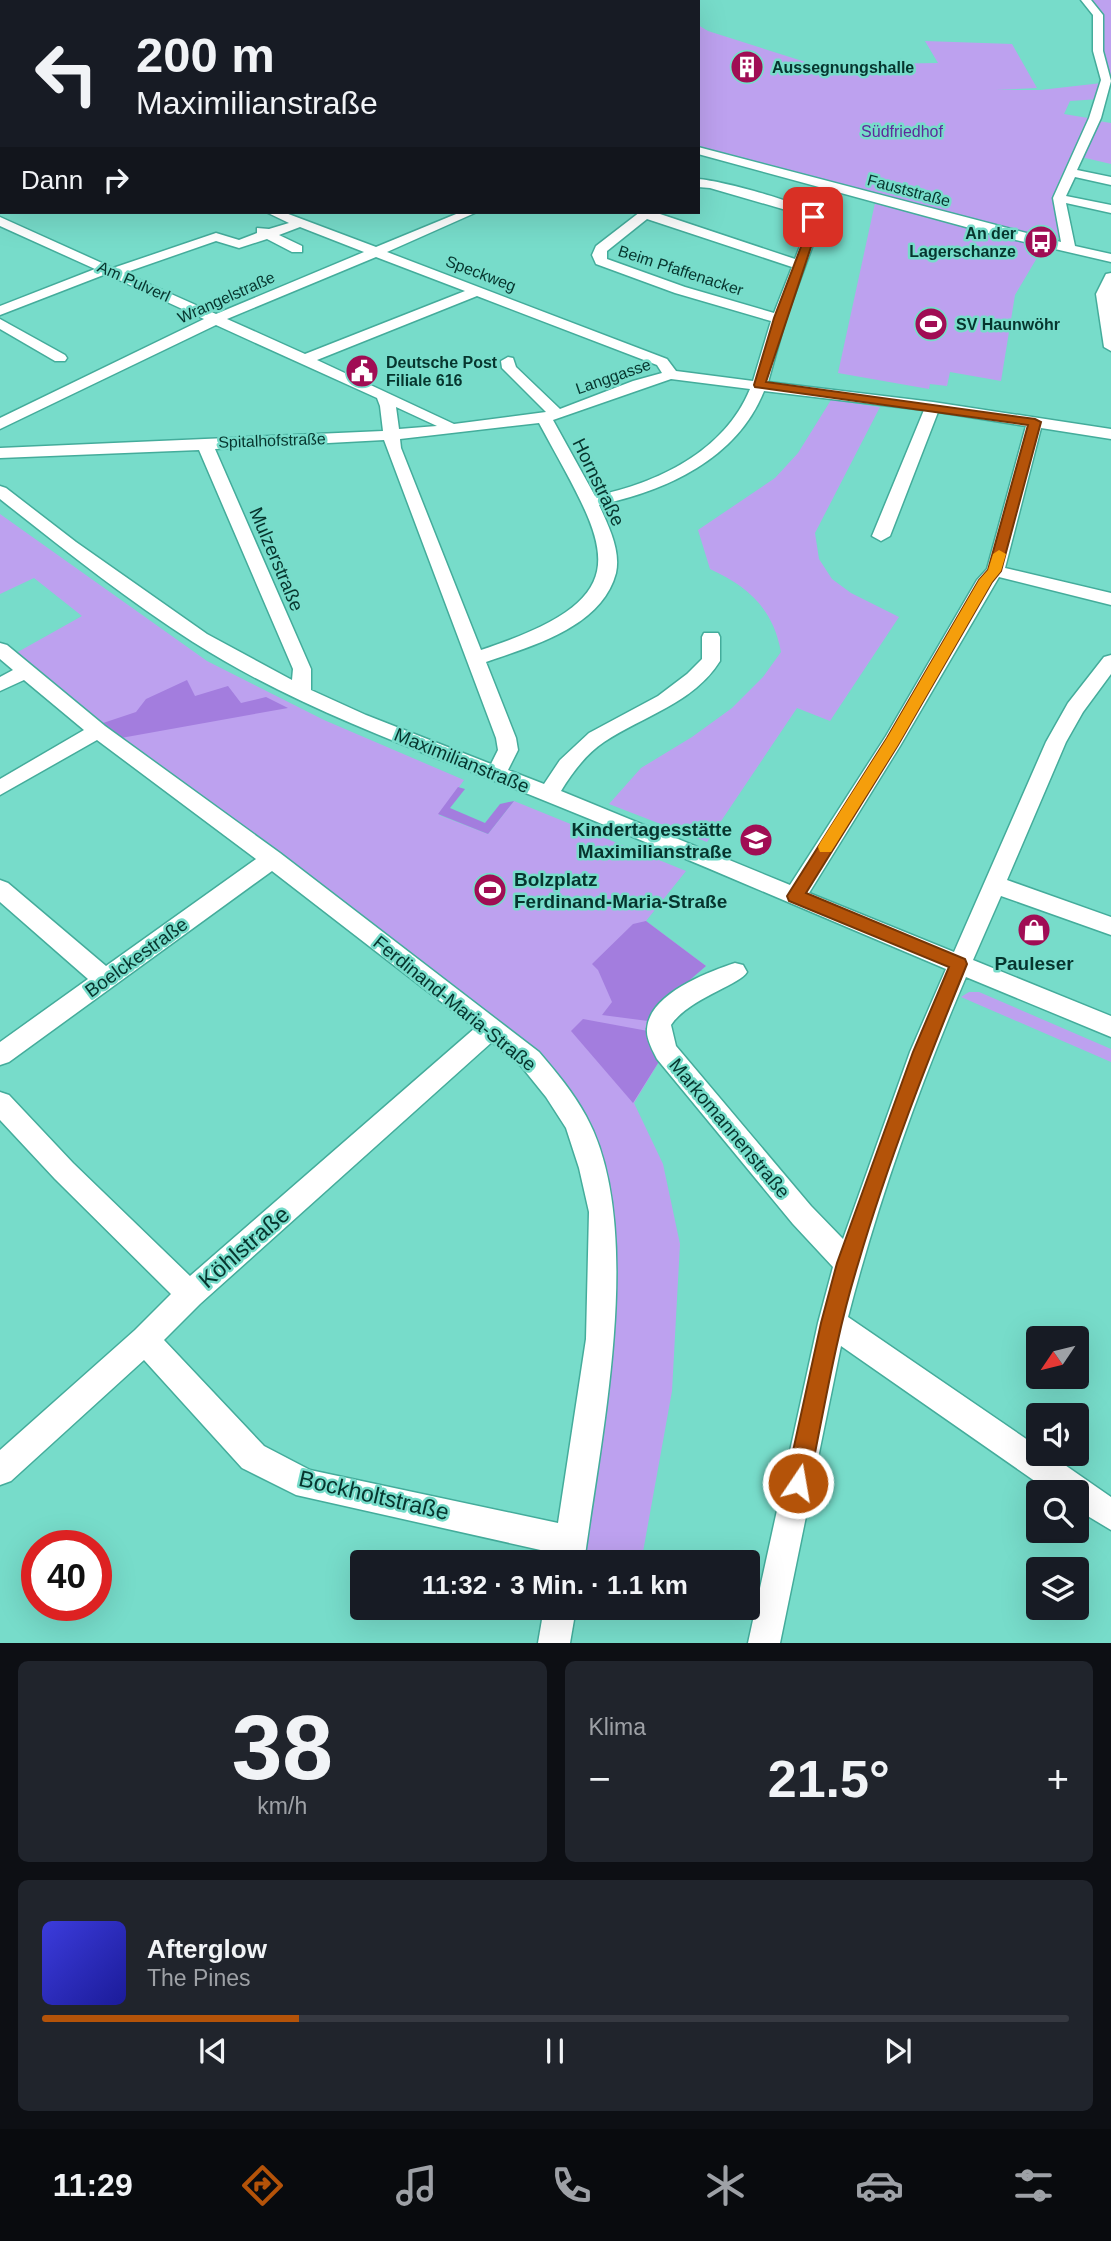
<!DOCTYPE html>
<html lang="de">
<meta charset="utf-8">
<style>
:root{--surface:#171b24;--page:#20242c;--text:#f1f3f6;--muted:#9ea1a6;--line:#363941;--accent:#b45309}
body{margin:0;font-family:Helvetica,sans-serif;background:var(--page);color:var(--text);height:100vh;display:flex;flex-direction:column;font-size:26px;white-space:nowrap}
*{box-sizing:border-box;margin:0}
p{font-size:23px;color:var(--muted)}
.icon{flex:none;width:38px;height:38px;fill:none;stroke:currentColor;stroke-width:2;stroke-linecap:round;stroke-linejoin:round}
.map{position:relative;height:1643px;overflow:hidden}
.sheet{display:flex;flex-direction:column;gap:18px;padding:18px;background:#0d0f14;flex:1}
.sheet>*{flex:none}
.top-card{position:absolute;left:0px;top:0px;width:700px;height:214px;box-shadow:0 7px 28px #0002;background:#171b24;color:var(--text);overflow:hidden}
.needle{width:46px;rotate:235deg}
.controls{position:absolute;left:1026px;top:1326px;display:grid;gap:14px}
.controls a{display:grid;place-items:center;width:63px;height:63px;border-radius:7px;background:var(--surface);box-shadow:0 7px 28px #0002;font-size:35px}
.speed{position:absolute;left:21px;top:1530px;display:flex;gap:14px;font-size:35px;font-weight:700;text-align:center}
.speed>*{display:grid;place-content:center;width:91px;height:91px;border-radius:50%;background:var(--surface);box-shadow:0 7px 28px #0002;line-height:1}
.speed .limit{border:10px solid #d22;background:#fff;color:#111}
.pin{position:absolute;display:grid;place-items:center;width:60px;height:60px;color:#fff;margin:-30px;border-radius:14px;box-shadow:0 4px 10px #0006}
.me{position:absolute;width:77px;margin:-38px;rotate:12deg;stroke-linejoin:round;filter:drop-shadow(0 0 5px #0008)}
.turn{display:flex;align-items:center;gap:24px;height:147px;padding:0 21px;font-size:32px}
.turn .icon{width:91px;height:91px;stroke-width:2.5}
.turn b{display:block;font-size:49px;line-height:60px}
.then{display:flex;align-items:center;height:66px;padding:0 21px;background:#0003;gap:14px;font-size:26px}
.big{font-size:52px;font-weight:800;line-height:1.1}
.sheet .tile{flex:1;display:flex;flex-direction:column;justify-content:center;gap:10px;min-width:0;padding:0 24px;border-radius:10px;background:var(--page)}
.sheet .dial{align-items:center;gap:0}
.dial b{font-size:91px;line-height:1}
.song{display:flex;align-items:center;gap:21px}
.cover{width:84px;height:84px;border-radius:10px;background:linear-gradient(135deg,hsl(240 70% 55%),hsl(240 70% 35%))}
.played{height:7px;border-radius:4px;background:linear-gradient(90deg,var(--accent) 25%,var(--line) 25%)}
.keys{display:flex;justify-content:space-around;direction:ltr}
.heat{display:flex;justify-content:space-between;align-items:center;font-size:38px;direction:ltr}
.sheet .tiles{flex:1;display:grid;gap:18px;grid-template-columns:1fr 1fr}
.tile:last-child{grid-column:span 2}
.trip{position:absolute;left:350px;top:1550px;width:410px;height:70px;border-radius:7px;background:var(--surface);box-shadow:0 7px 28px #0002;font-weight:800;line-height:70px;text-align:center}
.dock{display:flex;height:112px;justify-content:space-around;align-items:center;background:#090b0e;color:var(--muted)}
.dock .icon{width:49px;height:49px}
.dock .active{color:var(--accent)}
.dock b{font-size:32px;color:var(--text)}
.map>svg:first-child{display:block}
.green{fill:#bda1ef}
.forest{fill:#a37dde}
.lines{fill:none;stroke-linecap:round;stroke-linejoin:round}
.minor-casing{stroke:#44ac9b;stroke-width:3}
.minor{fill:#fff;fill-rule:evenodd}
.route{fill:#b45309;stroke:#753606;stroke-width:2}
.slow{fill:#f59e0b}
.labels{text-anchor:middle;stroke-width:5;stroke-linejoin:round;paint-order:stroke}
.far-poi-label{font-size:16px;font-weight:bold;fill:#06352e;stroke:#77dcca;text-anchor:start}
.far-park-label{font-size:16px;fill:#5f299b;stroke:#77dcca}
.far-street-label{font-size:16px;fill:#06352e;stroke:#77dcca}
.street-label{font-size:19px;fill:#06352e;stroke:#77dcca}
.poi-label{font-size:19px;font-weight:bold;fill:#06352e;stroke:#77dcca;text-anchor:end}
.near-street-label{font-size:23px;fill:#06352e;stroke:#77dcca}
</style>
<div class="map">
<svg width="1111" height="1643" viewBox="0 0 1111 1643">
<rect width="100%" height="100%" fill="#77dcca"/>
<g class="green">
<polygon points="1091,0 1111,0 1111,77 1102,49 1103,16"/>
<polygon points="698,25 708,31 815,65 938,63 925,41 1012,44 1037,88 996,90 1040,90 1102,83 1099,99 1070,101 1064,114 1088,118 1053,195 1060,237 1054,241 700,147"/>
<polygon points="1098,121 1111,123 1111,164 1081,157"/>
<polygon points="875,203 1044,246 1015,295 1001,381 950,372 947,386 930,384 929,389 838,373"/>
<path d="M831,400L880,407L815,533L819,559L832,579L851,593L899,617L830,721L797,708L707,842L609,804L641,768L692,737L732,708L763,677L781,652C773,609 749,587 710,569L698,530L775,478L798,453Z"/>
<path d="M0,514L207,661L324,720L464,780L439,815L488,834L514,801L686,871L646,921L706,966C691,978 646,1009 648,1029C649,1039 656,1051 660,1060L634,1103L663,1164L680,1244L672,1391L641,1563H578L609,1341L613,1204L601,1158L564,1086L100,724L16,653L82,616L34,578L0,594Z"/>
<polygon points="969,992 979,992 1111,1049 1111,1062 961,997"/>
</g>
<g class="forest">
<polygon points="187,680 195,696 228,686 241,703 266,697 288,708 121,738 100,724 136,712 146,699"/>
<polygon points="458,787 465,789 450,808 485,823 500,804 514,801 488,834 438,814"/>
<polygon points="646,921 706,966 654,1011 648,1021 602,1015 612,1002 598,970 592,964 633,924"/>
<polygon points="583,1019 648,1031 660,1060 633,1103 571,1031"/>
</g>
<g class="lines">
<defs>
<g id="minor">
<polygon points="44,0 57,0 42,2"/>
<polygon points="192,0 204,0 206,2 193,2"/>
<polygon points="234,0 248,0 232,2"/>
<polygon points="377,0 388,0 375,2"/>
<polygon points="464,0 477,0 462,2"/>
<polygon points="615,0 629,0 613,2"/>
<polygon points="1081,0 1091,0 1103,15 1103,51 1111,81 1101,118 1077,170 1111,177 1111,185 1075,177 1066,196 1111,205 1111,213 1066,203 1075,246 1111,254 1111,262 999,236 698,154 698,147 1061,242 1053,198 1089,118 1101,80 1093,51 1093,15"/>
<polygon points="2,12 2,18 0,19 0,13"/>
<rect x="0" y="44" width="2" height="7"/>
<rect x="0" y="83" width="2" height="6"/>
<rect x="0" y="102" width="2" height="7"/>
<rect x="0" y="135" width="2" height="6"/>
<path d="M698,179C722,181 803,202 819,217L821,223L786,318L768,382L933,402L1111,429V439L1041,428L1005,568L1111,593V605L999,577L900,746L809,893L954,952L1046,742L1068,703L1104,657L1111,655V674L1083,712L1066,742L1007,880L1111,917V935L1001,896L973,960L1111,1016V1037L966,977C919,1087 878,1201 848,1317L1038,1447V1454H1049L1111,1497V1530L1076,1509V1493H1052L841,1346L780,1643H748L818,1323L833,1267L793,1224L657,1059C653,1051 646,1039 647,1029C649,994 708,972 735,963L743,965L747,972C740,985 688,999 671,1025L676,1046L811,1206L843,1239L910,1052L946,969C810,912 675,853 538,798C421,751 300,710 193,642C126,599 62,548 0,499V486L6,488L76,542L207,634L292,680L293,669L199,450L0,458V448L383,431L380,406L377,398L216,325L0,429V418L204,319L106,274L0,315V306L95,269L0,226V217L113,268L216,233L239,240L257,233V228L269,229L289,223L266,212H283L376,247L461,212H477L387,252L667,359L676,371L753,381L771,321L675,293L596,264L592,255L596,246L640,212H654L795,259L809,223L807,219L786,210L710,188L698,187ZM647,219L792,267L774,313L685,287L607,259V251ZM300,227L364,252L216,314L124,273L216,241L239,248L267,239L292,252H302V246L279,235ZM376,257L465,291L305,354L227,319ZM477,296L657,365L662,373L633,381L560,409L516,367L513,358L508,357L501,361L502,368L546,412L454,424L317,360ZM671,379L750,389C724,452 657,483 595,496L553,420ZM764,391L924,410L872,536L881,541L890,536L938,412L1026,426L987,569L977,580L886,736L790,885L561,791C572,773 586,754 604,742C643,716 694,703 720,661V637L718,633H704L702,637V659L687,674L658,696L589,733L560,760L544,784L508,770L518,750L516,738L486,662C532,646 602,627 616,573C621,550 608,525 599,505C666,491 737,459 764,391ZM396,407L437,426L399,429ZM539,423C607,549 648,595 481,650L401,448L400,439ZM384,440L496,738L498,750L491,764L366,715L311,690V669L215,449Z"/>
<rect x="0" y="199" width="2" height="8"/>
<polygon points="1111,273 1111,351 1104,347 1096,294 1106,274"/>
<polygon points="0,319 65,355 67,358 65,361 55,361 0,329"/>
<path d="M0,643L7,645L105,726L280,853L539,1052C556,1072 573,1092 586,1116C647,1227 600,1440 584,1563H552L554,1553L296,1495L242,1468L144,1360L11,1481L0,1485V1450L135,1330L171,1294L55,1179L0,1120V1092L9,1095L73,1163L190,1276L475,1028L272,871L9,1062L0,1065V1042L88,979L0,902V880L8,883L106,966L256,859L97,740L0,795V779L84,730L24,680L0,691V677L13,670L0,659ZM492,1042L521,1066L546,1097L566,1128L579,1168L589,1212L586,1339L558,1523L310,1470L264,1446L164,1340L200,1304Z"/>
<polygon points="544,1608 576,1608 570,1643 538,1643"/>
</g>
</defs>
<use href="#minor" class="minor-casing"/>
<use href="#minor" class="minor"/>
</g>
<path class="route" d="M809,215H816L819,223L766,382L1035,419L1041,422L1001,571L992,582L898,745L806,893L965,959L967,964C927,1062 888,1162 858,1264C836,1335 824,1410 809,1483L806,1491L798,1494L790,1491L786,1483L821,1323L837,1263L913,1052L949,967L789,901L787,896L887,738L979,580L988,570L1028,425L755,387L754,385L774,318L810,223Z"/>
<polygon class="slow" points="999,550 1006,554 1001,571 992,582 898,745 831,852 820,852 818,847 820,843 887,738 979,580 988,570 993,554"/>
<defs>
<symbol id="building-disc" viewBox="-11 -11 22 22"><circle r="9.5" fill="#a00d54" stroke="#77dcca"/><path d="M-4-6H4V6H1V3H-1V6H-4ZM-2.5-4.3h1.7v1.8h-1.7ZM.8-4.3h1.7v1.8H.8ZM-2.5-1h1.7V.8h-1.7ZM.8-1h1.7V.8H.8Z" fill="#fff"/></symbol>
<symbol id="bus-disc" viewBox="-11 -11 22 22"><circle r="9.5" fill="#a00d54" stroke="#77dcca"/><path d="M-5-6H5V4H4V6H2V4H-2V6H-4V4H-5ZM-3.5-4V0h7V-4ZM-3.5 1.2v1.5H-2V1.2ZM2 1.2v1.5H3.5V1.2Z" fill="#fff"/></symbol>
<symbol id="stadium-disc" viewBox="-11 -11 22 22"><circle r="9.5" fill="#a00d54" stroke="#77dcca"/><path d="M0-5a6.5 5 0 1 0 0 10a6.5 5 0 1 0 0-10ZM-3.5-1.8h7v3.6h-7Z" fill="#fff"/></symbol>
<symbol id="civic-disc" viewBox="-11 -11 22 22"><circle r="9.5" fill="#a00d54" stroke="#77dcca"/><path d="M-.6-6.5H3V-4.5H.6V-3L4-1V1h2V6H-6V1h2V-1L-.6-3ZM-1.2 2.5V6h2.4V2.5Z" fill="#fff"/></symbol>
<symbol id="school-disc" viewBox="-11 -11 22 22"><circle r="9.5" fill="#a00d54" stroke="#77dcca"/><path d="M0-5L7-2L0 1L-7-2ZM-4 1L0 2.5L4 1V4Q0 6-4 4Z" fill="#fff"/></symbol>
<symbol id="shop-disc" viewBox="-11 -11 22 22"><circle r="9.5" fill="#a00d54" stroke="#77dcca"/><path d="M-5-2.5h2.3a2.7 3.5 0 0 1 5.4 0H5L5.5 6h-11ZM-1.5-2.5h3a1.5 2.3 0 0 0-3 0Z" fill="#fff"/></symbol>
</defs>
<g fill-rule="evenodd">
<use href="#building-disc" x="728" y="48" width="38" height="38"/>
<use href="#bus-disc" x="1022" y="223" width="38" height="38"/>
<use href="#stadium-disc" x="912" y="305" width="38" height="38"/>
<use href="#civic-disc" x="343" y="352" width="38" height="38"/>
<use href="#school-disc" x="737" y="821" width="38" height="38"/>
<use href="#stadium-disc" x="471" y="871" width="38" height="38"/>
<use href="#shop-disc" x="1015" y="911" width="38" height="38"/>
</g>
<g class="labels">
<g class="far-poi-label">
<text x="772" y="73">Aussegnungshalle</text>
<text x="1016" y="239" text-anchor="end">An der<tspan x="1016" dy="18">Lagerschanze</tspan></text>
<text x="956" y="330">SV Haunwöhr</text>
<text x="386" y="368">Deutsche Post<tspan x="386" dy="18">Filiale 616</tspan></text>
</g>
<g class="far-park-label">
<text x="902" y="137">Südfriedhof</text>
</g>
<g class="far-street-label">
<text transform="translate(909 190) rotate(15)" y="6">Fauststraße</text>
<text transform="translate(681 270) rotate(18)" y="6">Beim Pfaffenacker</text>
<text transform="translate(481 273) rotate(21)" y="6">Speckweg</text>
<text transform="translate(134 281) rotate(24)" y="6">Am Pulverl</text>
<text transform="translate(226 297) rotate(-24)" y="6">Wrangelstraße</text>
<text transform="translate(613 376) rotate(-19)" y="6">Langgasse</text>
<text transform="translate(272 440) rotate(-2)" y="6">Spitalhofstraße</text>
</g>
<g class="street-label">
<text transform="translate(599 482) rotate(64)" y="7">Hornstraße</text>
<text transform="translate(277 559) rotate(67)" y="7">Mulzerstraße</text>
<text transform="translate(462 760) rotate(22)" y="7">Maximilianstraße</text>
<text transform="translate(136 957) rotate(-36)" y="7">Boelckestraße</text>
<text transform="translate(455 1003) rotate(39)" y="7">Ferdinand-Maria-Straße</text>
<text transform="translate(730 1128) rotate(50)" y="7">Markomannenstraße</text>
</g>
<g class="poi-label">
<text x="732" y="836">Kindertagesstätte<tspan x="732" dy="22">Maximilianstraße</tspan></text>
<text x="514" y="886" text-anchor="start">Bolzplatz<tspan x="514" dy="22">Ferdinand-Maria-Straße</tspan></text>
<text x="1034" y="970" text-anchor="middle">Pauleser</text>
</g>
<g class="near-street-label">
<text transform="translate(244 1247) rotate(-41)" y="8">Köhlstraße</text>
<text transform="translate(374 1495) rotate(13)" y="8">Bockholtstraße</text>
</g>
</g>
</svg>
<div class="controls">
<a><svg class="needle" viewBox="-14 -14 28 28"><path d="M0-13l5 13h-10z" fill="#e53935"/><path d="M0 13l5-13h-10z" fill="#9ea1a6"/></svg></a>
<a><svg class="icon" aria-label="sound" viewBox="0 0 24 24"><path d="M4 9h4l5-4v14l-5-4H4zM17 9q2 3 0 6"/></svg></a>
<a><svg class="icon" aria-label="search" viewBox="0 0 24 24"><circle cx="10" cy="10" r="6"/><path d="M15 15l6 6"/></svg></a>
<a><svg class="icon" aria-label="layers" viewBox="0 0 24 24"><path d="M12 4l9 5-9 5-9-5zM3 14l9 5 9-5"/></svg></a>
</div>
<div class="speed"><div class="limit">40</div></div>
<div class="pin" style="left:813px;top:217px;background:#d93025"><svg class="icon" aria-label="arrive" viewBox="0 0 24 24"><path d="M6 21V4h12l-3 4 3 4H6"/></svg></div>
<svg class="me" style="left:798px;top:1483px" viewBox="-20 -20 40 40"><circle r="17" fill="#b45309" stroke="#fff" stroke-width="3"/><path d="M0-11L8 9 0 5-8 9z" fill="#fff"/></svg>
<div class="trip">11:32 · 3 Min. · 1.1 km</div>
<div class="top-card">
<div class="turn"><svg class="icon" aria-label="left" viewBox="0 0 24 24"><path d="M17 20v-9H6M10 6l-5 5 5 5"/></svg><div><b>200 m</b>Maximilianstraße</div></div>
<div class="then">Dann<svg class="icon" aria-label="right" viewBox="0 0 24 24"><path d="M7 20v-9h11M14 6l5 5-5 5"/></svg></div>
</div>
</div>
<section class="sheet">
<div class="tiles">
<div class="tile dial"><b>38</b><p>km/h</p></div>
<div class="tile"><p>Klima</p>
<div class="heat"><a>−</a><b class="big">21.5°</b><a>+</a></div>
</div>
<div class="tile">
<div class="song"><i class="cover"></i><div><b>Afterglow</b><p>The Pines</p></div></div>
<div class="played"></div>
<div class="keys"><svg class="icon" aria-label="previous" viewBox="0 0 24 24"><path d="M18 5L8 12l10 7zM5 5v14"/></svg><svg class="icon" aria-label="pause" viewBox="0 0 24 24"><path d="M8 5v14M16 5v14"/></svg><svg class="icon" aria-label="next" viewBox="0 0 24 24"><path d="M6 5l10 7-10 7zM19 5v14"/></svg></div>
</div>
</div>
</section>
<nav class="dock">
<b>11:29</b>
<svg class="icon active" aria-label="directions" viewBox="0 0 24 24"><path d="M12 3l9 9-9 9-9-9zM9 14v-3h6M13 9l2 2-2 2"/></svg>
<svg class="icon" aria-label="music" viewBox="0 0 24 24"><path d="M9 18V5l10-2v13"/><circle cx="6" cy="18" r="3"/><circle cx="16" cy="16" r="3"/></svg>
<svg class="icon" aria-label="phone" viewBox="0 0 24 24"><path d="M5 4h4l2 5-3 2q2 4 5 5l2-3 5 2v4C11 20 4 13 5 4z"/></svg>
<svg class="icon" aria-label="climate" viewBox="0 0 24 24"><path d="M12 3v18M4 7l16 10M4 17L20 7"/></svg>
<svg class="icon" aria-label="car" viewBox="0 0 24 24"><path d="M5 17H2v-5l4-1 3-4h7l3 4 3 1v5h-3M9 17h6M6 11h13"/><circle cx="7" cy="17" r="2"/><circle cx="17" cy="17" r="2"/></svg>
<svg class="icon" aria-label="filters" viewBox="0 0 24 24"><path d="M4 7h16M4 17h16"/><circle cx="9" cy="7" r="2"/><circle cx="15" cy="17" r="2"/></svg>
</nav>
